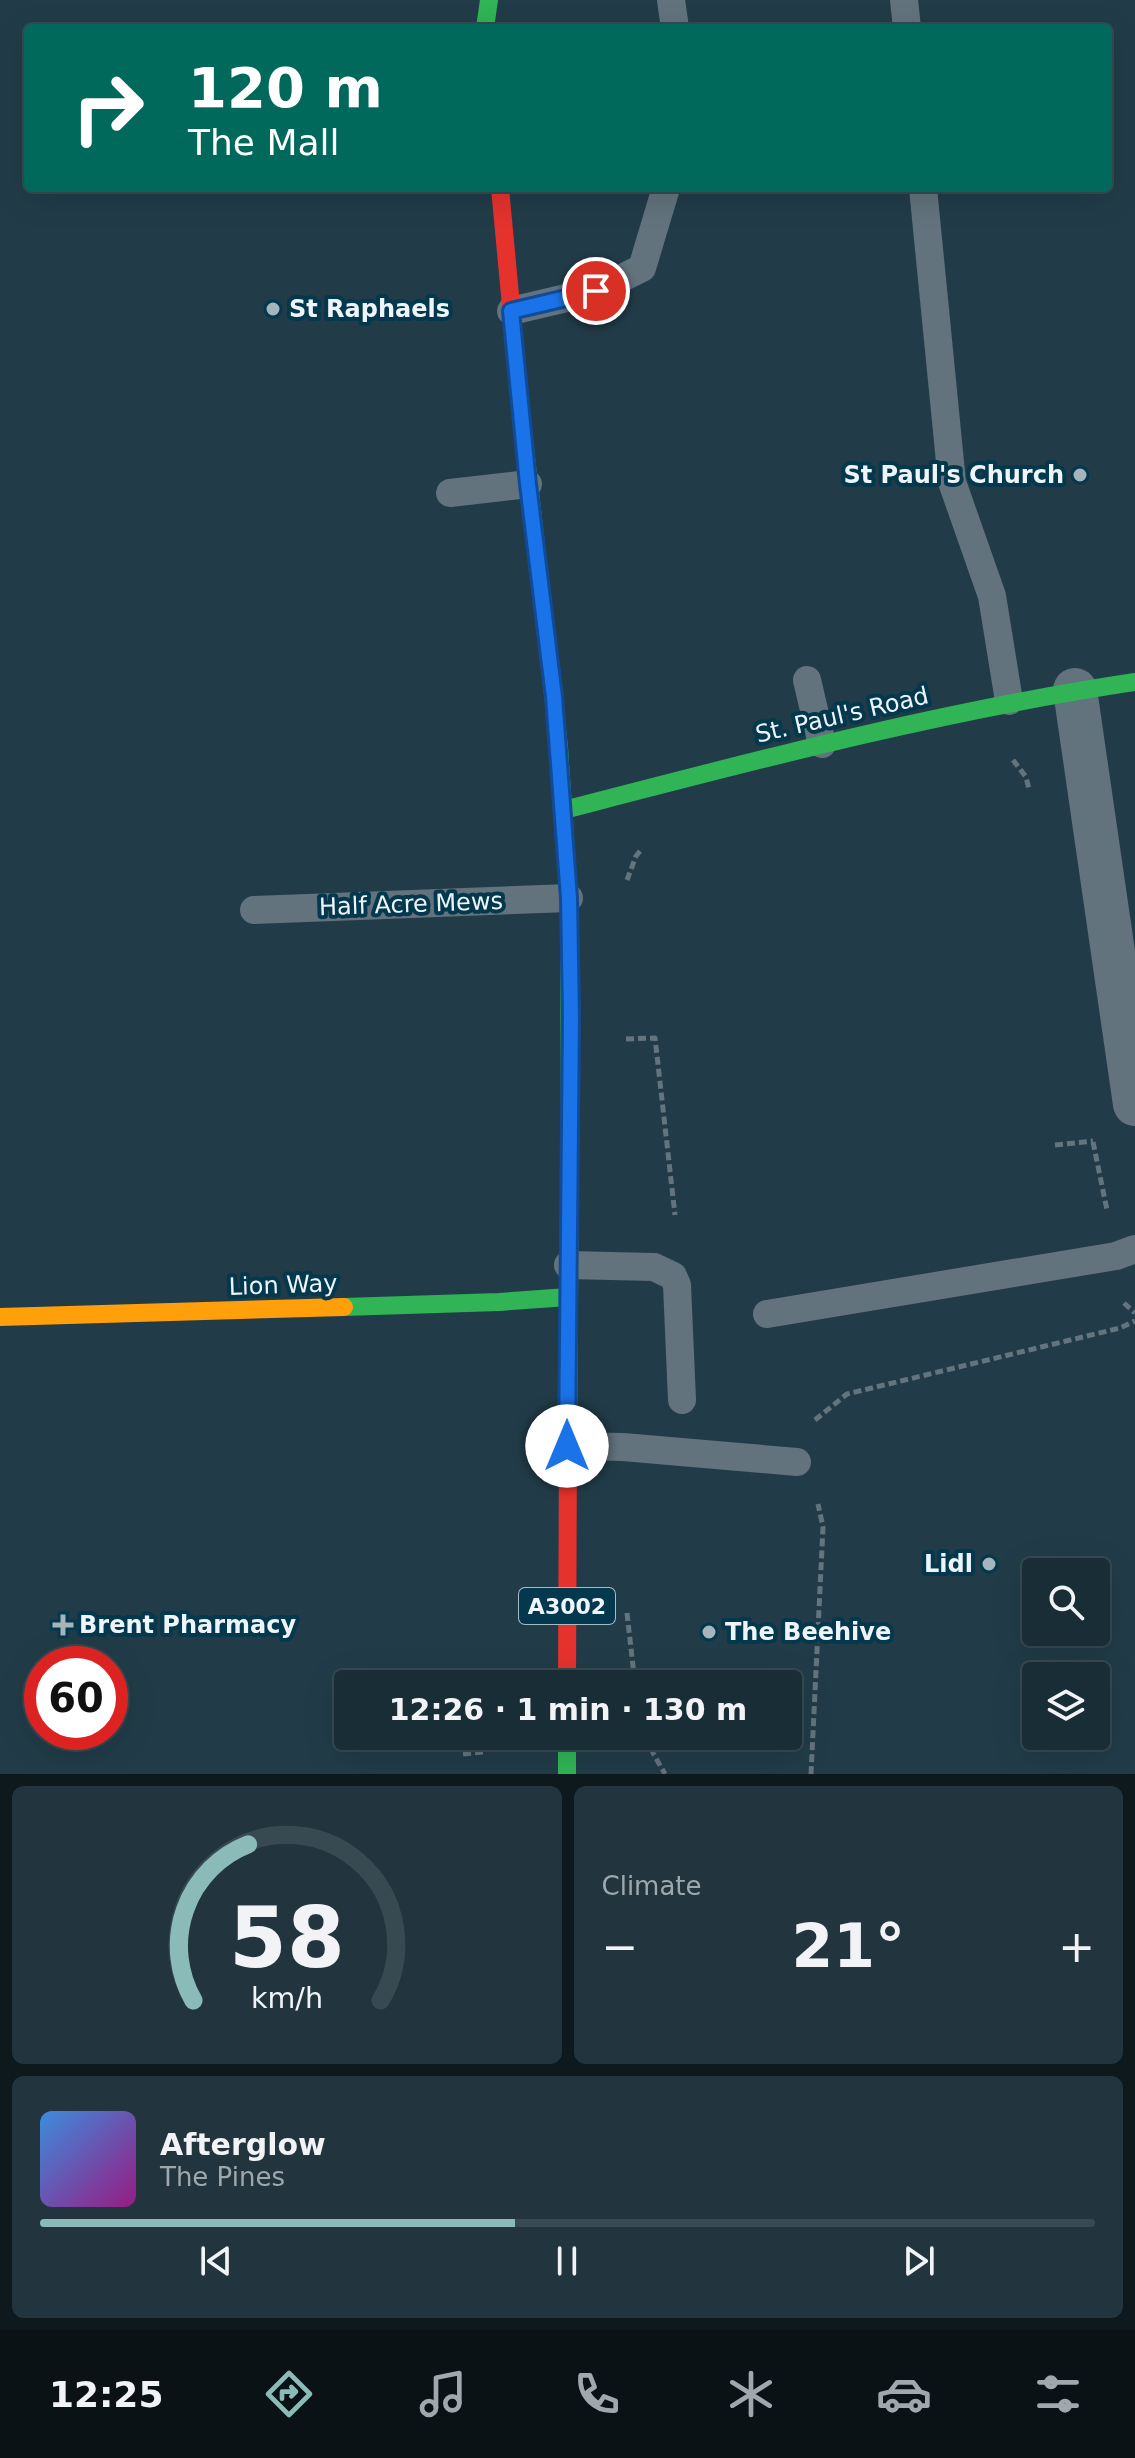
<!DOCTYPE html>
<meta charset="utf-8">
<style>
:root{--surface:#192d36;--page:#22353e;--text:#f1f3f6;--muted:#9fa8ad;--line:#374951;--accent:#8bbbb9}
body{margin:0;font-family:"DejaVu Sans",sans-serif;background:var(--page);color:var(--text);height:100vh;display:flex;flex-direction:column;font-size:30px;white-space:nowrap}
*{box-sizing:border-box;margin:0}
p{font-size:26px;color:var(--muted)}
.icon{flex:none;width:44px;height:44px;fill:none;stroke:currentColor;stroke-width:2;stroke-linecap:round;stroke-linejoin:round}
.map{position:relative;height:1774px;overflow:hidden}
.side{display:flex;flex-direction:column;gap:12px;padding:12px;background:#0e191e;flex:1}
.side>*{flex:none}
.banner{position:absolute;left:24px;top:24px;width:1088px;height:168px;border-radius:8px;box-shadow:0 8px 32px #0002,0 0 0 2px var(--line);background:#00695c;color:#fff;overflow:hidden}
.controls{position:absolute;left:1022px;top:1558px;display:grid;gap:16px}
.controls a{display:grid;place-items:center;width:88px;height:88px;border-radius:8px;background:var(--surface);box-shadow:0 8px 32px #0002,0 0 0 2px var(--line);font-size:40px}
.speed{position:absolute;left:24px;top:1646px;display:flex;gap:16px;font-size:40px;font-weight:700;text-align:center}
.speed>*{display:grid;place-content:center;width:104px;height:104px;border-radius:50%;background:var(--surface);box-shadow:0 8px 32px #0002,0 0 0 2px var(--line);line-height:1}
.speed .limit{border:12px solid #d22;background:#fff;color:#111}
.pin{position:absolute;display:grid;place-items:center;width:68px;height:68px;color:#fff;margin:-34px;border:4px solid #fff;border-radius:50%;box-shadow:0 2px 8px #0007}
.me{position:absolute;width:88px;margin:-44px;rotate:0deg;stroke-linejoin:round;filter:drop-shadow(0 0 6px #0008)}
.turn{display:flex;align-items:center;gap:28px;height:168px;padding:0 32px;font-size:36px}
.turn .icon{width:104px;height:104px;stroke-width:2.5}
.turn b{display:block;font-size:56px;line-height:68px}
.big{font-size:60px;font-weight:700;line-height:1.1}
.side .widget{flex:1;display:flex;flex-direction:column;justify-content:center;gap:12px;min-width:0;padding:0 28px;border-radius:12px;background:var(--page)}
.side .dial{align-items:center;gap:0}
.dial svg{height:208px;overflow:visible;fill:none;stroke:var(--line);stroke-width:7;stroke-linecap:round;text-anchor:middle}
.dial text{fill:var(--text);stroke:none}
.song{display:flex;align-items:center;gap:24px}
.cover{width:96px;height:96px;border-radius:12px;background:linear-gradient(135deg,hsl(210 70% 55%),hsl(310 70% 35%))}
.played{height:8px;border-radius:4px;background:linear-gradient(90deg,var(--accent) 45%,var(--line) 45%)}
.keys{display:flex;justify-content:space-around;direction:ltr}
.heat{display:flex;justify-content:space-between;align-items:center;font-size:44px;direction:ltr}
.side .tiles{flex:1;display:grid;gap:12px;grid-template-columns:1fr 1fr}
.widget:last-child{grid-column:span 2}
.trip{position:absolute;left:334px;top:1670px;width:468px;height:80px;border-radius:8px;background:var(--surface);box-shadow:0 8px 32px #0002,0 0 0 2px var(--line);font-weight:700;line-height:80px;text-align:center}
.menu{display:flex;height:128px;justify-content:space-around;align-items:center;background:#0a1216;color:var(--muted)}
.menu .icon{width:56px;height:56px}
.menu .active{color:var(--accent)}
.menu b{font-size:36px;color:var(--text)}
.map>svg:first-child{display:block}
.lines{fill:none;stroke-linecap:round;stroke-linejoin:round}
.path{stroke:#64747d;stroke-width:5;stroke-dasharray:8 4;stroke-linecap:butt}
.lane{stroke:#62737d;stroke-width:28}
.street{stroke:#62737d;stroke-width:44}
.fast{stroke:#30b455;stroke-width:18}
.slow{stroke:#ff9f0a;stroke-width:18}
.jam{stroke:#e5322d;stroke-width:18}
.route-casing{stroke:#114b97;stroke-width:20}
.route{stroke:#1a73e8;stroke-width:14}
.poi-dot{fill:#a6b4bc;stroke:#03384d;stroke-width:3}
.labels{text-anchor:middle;stroke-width:8;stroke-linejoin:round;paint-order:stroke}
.shield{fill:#03384d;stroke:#a7bcc6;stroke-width:2}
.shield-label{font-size:22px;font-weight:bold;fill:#edf5fa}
.poi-label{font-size:24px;font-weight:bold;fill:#edf5fa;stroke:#03384d;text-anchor:start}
.street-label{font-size:24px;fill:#edf5fa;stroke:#03384d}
</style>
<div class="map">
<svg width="1135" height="1774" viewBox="0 0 1135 1774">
<rect width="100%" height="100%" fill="#213c48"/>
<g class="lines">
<g class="path">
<polyline points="1013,760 1026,777 1029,789"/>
<polyline points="627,880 636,856 641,850"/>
<polyline points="626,1039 655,1038 675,1215"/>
<polyline points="1093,1142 1107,1210"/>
<polyline points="1055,1145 1093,1141"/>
<polyline points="1124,1303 1135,1313"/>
<polyline points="815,1420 847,1394 1120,1328 1135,1321"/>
<polyline points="627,1613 635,1684"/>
<polyline points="649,1736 653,1753 665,1774"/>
<polyline points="463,1754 484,1752 501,1736"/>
<polyline points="811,1774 823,1527 818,1504"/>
</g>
<g class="lane">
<polyline points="671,0 675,28"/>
<polyline points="904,0 907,28"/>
<polyline points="923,188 952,482 992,596 1009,701"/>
<polyline points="511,311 596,291 642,268 666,188"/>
<polyline points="450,493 528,484"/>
<polyline points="807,680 822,744"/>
<polyline points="254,910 569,898"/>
<polyline points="568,1265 654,1267 673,1276 677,1285 682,1400"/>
<polyline points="767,1314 1116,1256 1135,1249"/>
<polyline points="567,1446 623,1447 797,1462"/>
</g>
<polyline class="street" points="1075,690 1135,1104"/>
<g class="fast">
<polyline points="485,28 489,0"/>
<polyline points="521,413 559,747 569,898 570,1157"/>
<path d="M564,810C753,761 941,711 1135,682"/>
<polyline points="344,1307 499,1302 568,1297"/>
<polyline points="567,1736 567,1774"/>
</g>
<g class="slow">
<polyline points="0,1317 344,1307"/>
<polyline points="568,1439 570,1157"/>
</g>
<g class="jam">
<polyline points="500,188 521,413"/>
<polyline points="567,1684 568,1439"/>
</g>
</g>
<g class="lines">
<defs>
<polyline id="route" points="567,1446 571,1017 569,898 554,697 528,484 511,311 596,291"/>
</defs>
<use href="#route" class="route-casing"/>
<use href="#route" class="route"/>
</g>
<g class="poi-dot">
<circle cx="273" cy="309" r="8"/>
<circle cx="1080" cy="475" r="8"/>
<circle cx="989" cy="1564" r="8"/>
<path d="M59 1613h8v8h8v8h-8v8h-8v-8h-8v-8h8z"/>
<circle cx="709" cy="1632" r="8"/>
</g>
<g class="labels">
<rect class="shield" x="519" y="1588" width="96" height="36" rx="6"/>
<g class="shield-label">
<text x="567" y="1614">A3002</text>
</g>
<g class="poi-label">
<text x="289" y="317">St Raphaels</text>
<text x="1064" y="483" text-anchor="end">St Paul's Church</text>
<text x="973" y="1572" text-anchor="end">Lidl</text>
<text x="79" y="1633">Brent Pharmacy</text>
<text x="725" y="1640">The Beehive</text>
</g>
<g class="street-label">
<text transform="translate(842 715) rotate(-13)" y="8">St. Paul's Road</text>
<text transform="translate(411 904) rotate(-2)" y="8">Half Acre Mews</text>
<text transform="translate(283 1285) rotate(-2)" y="8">Lion Way</text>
</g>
</g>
</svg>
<div class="controls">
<a><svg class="icon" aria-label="search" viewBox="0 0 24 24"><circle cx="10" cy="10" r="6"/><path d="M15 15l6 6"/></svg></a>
<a><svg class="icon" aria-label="layers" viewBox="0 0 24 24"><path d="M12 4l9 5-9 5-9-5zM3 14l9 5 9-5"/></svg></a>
</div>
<div class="speed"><div class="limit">60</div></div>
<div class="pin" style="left:596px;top:291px;background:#d93025"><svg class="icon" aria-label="arrive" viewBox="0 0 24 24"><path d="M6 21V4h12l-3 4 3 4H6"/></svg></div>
<svg class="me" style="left:567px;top:1446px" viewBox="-20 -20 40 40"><circle r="19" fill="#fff"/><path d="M0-13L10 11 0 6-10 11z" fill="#1a73e8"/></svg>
<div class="trip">12:26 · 1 min · 130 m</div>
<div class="banner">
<div class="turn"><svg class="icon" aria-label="right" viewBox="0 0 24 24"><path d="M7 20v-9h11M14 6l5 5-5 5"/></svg><div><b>120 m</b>The Mall</div></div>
</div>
</div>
<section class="side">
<div class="tiles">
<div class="widget dial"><svg viewBox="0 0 100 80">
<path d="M14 69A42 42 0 1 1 86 69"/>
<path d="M14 69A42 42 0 0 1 35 9" stroke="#8bbbb9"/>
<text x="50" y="56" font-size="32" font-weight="700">58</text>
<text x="50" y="72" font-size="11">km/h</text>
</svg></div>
<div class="widget"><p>Climate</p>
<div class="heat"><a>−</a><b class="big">21°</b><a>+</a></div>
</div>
<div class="widget">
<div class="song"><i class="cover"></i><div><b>Afterglow</b><p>The Pines</p></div></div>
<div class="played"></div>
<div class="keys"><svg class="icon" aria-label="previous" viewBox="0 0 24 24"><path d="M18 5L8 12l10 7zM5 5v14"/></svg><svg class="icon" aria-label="pause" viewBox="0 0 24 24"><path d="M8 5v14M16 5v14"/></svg><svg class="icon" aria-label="next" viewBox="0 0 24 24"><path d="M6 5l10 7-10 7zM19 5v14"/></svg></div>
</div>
</div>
</section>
<nav class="menu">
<b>12:25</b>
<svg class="icon active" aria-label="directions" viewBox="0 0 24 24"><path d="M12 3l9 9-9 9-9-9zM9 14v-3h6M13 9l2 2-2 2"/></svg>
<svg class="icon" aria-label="music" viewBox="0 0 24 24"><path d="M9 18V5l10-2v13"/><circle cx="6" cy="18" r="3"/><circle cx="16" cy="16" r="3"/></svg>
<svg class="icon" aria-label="phone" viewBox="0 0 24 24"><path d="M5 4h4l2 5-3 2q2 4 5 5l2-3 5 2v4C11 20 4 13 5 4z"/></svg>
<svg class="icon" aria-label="climate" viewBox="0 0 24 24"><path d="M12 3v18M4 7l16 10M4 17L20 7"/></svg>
<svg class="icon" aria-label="car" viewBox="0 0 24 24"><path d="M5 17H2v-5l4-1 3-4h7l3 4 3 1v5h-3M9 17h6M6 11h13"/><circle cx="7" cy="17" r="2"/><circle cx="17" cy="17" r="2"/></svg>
<svg class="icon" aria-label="filters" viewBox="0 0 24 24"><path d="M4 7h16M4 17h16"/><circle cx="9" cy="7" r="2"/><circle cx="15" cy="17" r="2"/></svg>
</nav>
